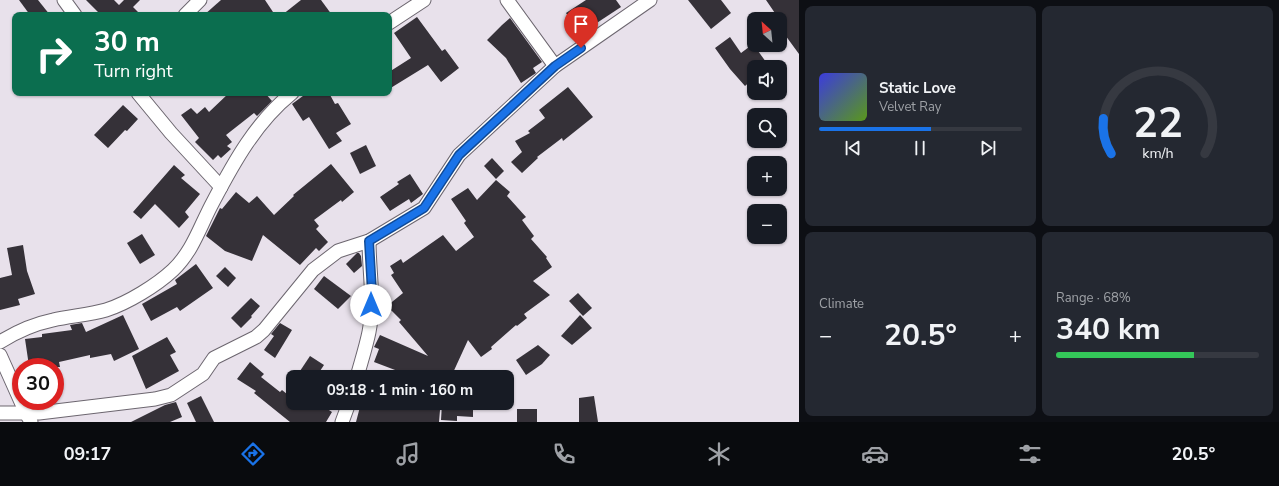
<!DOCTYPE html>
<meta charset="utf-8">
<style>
:root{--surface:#171b24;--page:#242831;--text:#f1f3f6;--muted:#9ea1a6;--line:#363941;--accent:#1a73e8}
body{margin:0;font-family:"Nunito Sans",sans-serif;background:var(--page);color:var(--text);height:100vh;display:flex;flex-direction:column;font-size:15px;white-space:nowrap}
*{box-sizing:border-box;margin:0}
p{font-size:13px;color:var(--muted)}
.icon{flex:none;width:22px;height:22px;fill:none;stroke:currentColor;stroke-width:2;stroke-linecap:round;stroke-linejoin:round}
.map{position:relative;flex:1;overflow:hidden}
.panel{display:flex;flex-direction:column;gap:6px;padding:6px;background:#0d0f14;width:480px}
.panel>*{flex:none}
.guide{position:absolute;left:12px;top:12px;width:380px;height:84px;border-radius:8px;box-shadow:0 1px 3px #0004;background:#0b6e4f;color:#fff;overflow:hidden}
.needle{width:26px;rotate:333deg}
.buttons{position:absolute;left:747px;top:12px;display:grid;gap:8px}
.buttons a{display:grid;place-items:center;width:40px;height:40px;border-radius:8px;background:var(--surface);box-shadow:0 1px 3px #0004;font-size:20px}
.speed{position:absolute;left:12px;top:358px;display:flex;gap:8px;font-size:20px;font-weight:700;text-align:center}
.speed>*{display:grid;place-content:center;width:52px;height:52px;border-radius:50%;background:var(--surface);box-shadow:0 1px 3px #0004;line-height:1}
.speed .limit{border:6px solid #d22;background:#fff;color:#111}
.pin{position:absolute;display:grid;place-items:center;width:34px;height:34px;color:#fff;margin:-41px -17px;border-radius:50% 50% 50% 0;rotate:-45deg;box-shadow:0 0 4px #0007}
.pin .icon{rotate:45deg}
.me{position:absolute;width:44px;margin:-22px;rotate:0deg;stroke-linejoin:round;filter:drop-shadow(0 0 3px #0008)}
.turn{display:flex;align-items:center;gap:14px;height:84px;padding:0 16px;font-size:18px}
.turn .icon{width:52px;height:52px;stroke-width:2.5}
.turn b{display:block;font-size:28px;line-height:34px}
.big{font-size:30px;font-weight:700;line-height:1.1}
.panel .card{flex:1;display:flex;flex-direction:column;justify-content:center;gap:6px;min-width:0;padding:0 14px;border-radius:8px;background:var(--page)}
.panel .dial{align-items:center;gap:0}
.dial svg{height:104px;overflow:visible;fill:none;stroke:var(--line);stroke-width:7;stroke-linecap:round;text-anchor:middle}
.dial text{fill:var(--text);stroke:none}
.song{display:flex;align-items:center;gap:12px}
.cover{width:48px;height:48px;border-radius:6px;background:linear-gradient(135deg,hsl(240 70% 55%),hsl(90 70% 35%))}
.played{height:4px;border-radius:2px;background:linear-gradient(90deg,var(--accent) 55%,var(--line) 55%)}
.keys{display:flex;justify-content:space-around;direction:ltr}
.heat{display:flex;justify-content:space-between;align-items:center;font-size:22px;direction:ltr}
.charge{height:6px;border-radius:3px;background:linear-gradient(90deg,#34c759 68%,var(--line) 0)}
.panel .tiles{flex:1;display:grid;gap:6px;grid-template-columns:repeat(2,1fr)}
.trip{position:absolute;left:286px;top:370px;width:228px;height:40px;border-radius:8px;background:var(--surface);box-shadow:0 1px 3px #0004;font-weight:700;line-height:40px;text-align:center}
.menu{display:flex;height:64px;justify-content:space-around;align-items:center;background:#090b0e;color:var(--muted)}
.menu .icon{width:28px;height:28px}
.menu .current{color:var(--accent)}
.menu b{font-size:18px;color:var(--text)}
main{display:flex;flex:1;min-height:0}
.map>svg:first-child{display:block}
.building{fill:#353138}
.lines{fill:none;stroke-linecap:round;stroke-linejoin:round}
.street-casing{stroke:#6c666f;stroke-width:15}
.street{stroke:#fff;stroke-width:13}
.route-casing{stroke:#114b97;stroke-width:10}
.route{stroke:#1a73e8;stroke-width:7}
</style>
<main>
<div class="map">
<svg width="799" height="422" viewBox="0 0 799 422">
<rect width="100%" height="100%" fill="#e8e1eb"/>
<g class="building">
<polygon points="19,0 38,0 50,15 30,15"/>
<polygon points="86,0 114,0 119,5 124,0 140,0 133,7 141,15 101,15"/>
<polygon points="221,0 265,0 275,15 204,15"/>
<polygon points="301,0 321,0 332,15 282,15"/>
<polygon points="586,0 616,0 621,7 580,34 566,13"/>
<polygon points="688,0 721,0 731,13 711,29"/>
<polygon points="766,0 799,0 799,54 780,28 780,22 784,19 779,19"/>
<polygon points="417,17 442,51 445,49 459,68 441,82 428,65 389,89 389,72 411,58 394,33"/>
<polygon points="510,18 542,62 533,68 536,73 521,83 506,58 487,40 502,25"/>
<polygon points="730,37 741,53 753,44 766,62 760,67 754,67 754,78 745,86 730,69 715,48"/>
<polygon points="568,87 593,117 563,141 562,138 537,157 538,158 522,173 511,162 522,152 515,141 530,133 528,131 545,118 539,110"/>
<polygon points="229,93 265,93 272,101 257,116 254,113 226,135 232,142 227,146 231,149 221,158 218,155 213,160 195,142 199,138 181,115 191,108 197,114 205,107 209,112"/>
<polygon points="307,93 329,93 335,104 338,103 351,124 336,133 342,141 329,149 309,117 303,121 292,104"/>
<polygon points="123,105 138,119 127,131 125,130 108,148 94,135"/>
<polygon points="366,145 376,166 360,174 350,153"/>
<polygon points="492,158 504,171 496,179 484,166"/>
<polygon points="331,164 354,192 342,202 341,200 314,220 319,226 316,229 328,242 319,251 316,248 300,265 263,235 252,261 225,251 206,236 220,208 222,209 236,192 249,203 257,196 274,215 294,196 293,195"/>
<polygon points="174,165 185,175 181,178 200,194 185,212 189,217 179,228 155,204 141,219 133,212"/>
<polygon points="410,174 423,194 411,203 409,199 390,211 380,197 399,184 397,182"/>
<polygon points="496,180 510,192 507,196 526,217 522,220 534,236 531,239 547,257 546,258 552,267 533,281 550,295 524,314 527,318 517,326 516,325 491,347 492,349 481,357 468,340 451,377 402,377 403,373 374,362 379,349 374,347 380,335 428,356 399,322 401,320 387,306 403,293 391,275 394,273 390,266 401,259 403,263 443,235 456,251 474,237 464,223 466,221 451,199 468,188 477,200"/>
<polygon points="142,234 155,255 140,264 127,243"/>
<polygon points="23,245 27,271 35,294 18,299 20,305 0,310 0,278 12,275 7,248"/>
<polygon points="357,253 359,253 361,256 362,266 354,273 346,264"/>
<polygon points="196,264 213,288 180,311 177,307 151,321 142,304 177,284 175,280"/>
<polygon points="225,267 236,278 228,287 216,276"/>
<polygon points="324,276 351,296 338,309 314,289"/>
<polygon points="578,293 592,308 583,316 569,301"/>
<polygon points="251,298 260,306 251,316 252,317 241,328 231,318"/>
<polygon points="123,315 139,349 114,361 111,354 90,358 90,355 59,362 60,367 47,367 46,364 29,366 25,339 42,337 42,334 72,330 70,325 82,323 86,332"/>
<polygon points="580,315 592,328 572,345 561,336"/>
<polygon points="280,323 292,330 275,358 264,350 274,336 271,334"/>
<polygon points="167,337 176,352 170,355 179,371 146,389 132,356"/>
<polygon points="538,345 550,355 542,364 526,375 516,360"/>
<polygon points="310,356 324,365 316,377 296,377"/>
<polygon points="250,362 264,374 261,377 280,392 282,390 293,399 293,403 318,403 332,412 326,422 290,422 254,393 256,391 237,379"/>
<polygon points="201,396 214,422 196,422 187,403"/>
<polygon points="594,396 598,422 579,422 579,398"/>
<polygon points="176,402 182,417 170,422 131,422 165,405"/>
<polygon points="361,403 397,403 396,407 440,410 439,422 356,422"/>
<polygon points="462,403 473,403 473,417 457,416 457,421 441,420 442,404"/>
<rect x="517" y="409" width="20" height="13"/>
</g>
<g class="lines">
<defs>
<g id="street">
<polyline points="64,0 75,15"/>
<polyline points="507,0 555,66"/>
<polyline points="185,15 200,0"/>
<polyline points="389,23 424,0"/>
<polyline points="138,93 171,133 221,187"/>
<path d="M0,342C16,332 34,324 53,320C70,316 89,315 106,310C128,303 157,285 173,270C193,251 200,226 213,202C234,162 256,122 292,93"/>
<polyline points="0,355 26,413 31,422"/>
<path d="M357,377C361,362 366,347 369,332C375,302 369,271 369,241"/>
<polyline points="0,413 39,413 155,399 171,395 203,374 214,358 256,337 264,330 313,270 338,251 369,241 424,208 459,155 555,66 650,0"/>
<polyline points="342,422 349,403"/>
</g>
</defs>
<use href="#street" class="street-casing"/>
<use href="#street" class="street"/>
</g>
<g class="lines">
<defs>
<polyline id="route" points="371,305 372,292 369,241 424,208 459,155 555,66 581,48"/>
</defs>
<use href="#route" class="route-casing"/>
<use href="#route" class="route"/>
</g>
</svg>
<div class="buttons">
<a><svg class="needle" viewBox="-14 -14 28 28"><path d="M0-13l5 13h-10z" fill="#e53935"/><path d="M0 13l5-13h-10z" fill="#9ea1a6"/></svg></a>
<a><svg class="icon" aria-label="sound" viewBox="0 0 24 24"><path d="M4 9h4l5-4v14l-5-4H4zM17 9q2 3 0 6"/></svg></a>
<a><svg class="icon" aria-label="search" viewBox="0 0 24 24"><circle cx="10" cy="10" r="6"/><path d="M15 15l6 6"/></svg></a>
<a>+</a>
<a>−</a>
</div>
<div class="speed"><div class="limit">30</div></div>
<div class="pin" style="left:581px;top:48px;background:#d93025"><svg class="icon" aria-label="arrive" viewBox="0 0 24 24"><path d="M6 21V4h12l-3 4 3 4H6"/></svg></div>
<svg class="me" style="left:371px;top:305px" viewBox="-20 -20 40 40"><circle r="19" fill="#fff"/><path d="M0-13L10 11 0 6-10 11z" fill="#1a73e8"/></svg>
<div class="trip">09:18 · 1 min · 160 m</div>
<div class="guide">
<div class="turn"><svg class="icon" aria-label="right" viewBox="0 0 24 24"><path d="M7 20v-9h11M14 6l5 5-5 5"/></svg><div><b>30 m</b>Turn right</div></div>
</div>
</div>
<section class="panel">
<div class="tiles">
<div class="card">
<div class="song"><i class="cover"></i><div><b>Static Love</b><p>Velvet Ray</p></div></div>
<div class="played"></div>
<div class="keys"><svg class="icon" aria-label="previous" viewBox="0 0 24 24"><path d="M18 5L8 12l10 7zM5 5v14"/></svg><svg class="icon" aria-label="pause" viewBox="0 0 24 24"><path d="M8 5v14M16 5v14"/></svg><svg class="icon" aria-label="next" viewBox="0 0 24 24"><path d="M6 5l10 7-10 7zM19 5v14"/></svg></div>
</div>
<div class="card dial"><svg viewBox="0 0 100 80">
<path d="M14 69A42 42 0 1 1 86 69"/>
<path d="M14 69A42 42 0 0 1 8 42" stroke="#1a73e8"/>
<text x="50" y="56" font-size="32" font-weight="700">22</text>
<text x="50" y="72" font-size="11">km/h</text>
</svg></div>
<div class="card"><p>Climate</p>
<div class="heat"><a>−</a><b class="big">20.5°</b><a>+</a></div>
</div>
<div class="card"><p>Range · 68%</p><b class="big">340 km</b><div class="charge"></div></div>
</div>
</section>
</main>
<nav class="menu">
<b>09:17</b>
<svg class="icon current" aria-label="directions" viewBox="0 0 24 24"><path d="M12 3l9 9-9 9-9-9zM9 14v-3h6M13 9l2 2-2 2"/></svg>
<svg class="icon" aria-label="music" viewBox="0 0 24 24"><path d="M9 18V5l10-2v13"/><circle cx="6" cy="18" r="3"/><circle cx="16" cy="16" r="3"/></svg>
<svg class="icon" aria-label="phone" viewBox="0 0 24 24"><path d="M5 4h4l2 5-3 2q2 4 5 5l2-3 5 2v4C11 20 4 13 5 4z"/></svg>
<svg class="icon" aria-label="climate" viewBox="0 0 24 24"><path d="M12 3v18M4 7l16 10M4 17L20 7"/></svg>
<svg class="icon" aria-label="car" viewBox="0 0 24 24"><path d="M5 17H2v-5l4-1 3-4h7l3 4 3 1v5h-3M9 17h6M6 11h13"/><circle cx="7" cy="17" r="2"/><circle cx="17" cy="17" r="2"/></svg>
<svg class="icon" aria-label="filters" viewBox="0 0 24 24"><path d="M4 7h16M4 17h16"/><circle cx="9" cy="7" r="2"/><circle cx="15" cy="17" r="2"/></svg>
<b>20.5°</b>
</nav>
